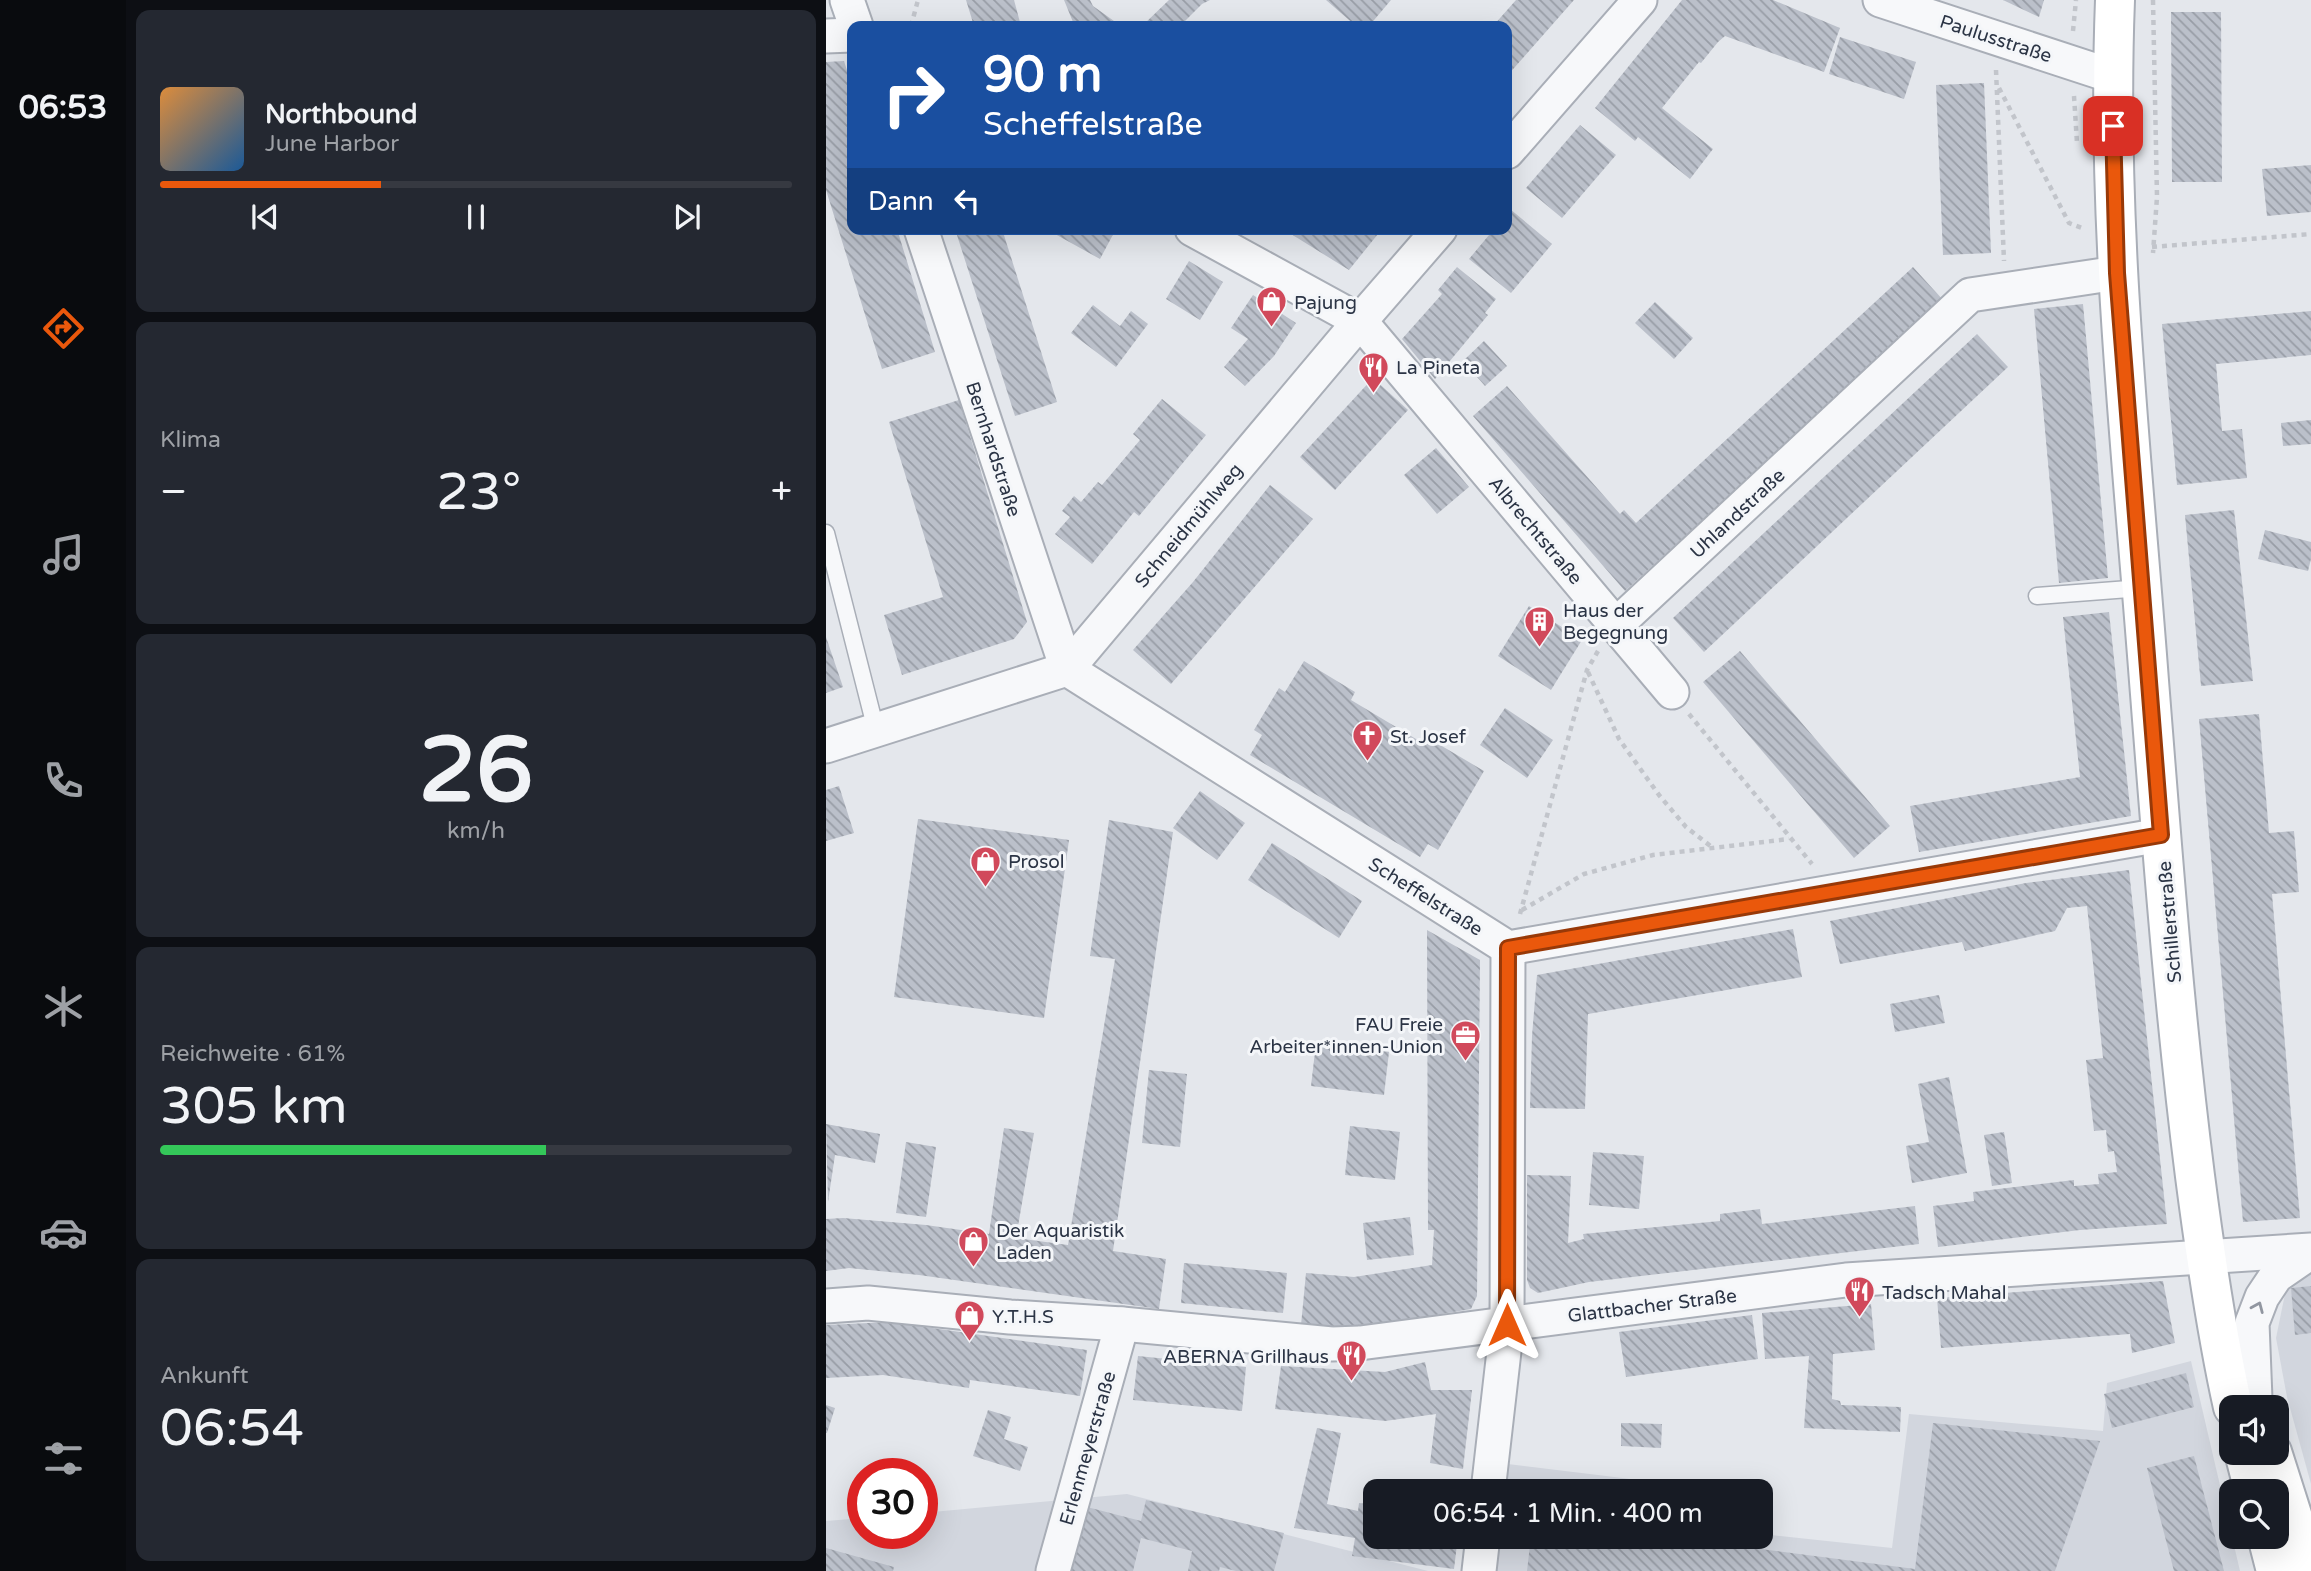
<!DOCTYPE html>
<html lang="de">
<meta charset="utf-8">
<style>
:root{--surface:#171b24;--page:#242831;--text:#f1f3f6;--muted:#9ea1a6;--line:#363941;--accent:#ea580c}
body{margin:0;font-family:"Varela Round",sans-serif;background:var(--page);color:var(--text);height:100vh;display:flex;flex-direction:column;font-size:26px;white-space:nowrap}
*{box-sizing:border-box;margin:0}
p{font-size:23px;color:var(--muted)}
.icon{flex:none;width:38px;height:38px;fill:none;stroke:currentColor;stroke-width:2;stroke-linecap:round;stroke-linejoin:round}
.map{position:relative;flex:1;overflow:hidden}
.details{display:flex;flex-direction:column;gap:10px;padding:10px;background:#0d0f14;width:700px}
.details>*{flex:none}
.guide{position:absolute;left:21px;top:21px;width:665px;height:214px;border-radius:14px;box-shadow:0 7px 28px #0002;background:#1a4fa0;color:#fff;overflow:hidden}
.tools{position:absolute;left:1393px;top:1395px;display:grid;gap:14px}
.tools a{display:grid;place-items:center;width:70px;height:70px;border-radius:14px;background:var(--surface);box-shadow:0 7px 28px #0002;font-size:35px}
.speed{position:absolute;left:21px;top:1458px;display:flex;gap:14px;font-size:35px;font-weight:700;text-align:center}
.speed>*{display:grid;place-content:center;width:91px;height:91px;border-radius:50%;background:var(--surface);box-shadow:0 7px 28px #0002;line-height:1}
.speed .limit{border:10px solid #d22;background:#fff;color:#111}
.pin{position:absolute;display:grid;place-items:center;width:60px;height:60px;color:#fff;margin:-30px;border-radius:14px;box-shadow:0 4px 10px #0006}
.me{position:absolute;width:77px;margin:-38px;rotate:0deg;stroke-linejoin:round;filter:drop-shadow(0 0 5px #0008)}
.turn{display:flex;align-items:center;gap:24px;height:147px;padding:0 21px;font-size:32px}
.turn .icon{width:91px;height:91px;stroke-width:2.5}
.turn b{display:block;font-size:49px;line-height:60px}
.then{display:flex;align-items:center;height:66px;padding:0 21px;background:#0003;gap:14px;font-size:26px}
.big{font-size:52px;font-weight:600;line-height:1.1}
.details .widget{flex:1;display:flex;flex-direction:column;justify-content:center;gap:10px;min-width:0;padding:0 24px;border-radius:14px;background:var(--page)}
.details .dial{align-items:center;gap:0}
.dial b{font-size:91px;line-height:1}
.song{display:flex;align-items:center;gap:21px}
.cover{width:84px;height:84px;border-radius:10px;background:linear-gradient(135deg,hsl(30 70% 55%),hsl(210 70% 35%))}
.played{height:7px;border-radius:4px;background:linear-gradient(90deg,var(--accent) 35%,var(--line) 35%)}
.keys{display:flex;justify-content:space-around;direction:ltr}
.heat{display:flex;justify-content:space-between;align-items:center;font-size:38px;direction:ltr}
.charge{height:10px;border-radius:5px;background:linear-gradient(90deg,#34c759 61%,var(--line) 0)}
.trip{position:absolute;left:537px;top:1479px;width:410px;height:70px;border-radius:14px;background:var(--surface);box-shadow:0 7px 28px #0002;font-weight:600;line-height:70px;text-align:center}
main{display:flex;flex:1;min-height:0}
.tab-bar{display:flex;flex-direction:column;width:126px;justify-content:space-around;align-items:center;background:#090b0e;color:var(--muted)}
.tab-bar .icon{width:49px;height:49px}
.tab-bar .selected{color:var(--accent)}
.tab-bar b{font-size:32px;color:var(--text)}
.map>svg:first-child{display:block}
.built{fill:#d2d6de}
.building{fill:url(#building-back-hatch)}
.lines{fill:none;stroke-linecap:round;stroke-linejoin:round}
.service-casing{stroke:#a9aeb7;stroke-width:19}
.minor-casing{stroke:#a9aeb7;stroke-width:37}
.secondary-casing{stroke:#a9aeb7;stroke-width:42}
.path{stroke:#c2c5cb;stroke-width:4.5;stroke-dasharray:5 5;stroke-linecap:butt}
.service{stroke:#f7f8fa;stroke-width:16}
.minor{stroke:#f7f8fa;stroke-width:33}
.secondary{stroke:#fff;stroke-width:38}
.oneway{stroke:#9196a0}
.route-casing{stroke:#983908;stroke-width:18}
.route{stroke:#ea580c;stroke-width:12}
.labels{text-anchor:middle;stroke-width:6;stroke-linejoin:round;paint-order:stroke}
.street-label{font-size:19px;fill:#2b3445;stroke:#f4f6f9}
.poi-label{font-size:19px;fill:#2b3445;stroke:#f4f6f9;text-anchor:start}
</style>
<main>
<nav class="tab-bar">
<b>06:53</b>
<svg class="icon selected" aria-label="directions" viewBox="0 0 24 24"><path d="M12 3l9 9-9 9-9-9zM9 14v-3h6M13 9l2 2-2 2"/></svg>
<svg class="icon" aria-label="music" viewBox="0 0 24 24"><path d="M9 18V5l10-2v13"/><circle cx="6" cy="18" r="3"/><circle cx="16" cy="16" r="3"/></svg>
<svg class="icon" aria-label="phone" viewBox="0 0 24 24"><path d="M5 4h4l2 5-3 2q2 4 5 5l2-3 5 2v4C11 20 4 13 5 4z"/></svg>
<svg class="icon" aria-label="climate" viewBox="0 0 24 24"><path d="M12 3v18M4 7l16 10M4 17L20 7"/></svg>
<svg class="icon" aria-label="car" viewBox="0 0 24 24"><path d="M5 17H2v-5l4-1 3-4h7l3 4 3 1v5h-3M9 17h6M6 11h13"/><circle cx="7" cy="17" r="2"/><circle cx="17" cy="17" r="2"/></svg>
<svg class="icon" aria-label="filters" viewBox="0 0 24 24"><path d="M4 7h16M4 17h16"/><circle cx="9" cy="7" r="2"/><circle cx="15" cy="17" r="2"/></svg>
</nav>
<section class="details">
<div class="widget">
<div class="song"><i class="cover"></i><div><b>Northbound</b><p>June Harbor</p></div></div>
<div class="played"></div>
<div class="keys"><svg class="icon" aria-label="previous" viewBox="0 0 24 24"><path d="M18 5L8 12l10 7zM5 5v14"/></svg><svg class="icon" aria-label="pause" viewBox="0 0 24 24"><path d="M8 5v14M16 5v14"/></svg><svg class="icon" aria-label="next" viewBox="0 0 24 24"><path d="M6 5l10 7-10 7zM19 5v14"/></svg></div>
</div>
<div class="widget"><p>Klima</p>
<div class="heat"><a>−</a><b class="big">23°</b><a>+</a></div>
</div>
<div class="widget dial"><b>26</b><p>km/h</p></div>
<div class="widget"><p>Reichweite · 61%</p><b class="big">305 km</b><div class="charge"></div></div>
<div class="widget"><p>Ankunft</p><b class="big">06:54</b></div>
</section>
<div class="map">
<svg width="1485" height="1571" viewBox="0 0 1485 1571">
<defs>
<pattern id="building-back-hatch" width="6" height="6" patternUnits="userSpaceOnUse" patternTransform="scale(1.75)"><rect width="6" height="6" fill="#bbc0ca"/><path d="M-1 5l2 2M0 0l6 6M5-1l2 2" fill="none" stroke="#989da6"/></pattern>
</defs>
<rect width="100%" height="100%" fill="#e4e7ec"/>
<g class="built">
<polygon points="1485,1269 1485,1484 1461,1397 1450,1338 1460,1289"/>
<polygon points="1365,1361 1414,1571 637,1571 641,1537 934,1536 935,1534 1066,1548 1083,1414 1277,1431 1281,1383"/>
<polygon points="650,1460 903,1491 646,1491"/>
<polygon points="301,1494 602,1571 0,1571 0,1521 37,1518 37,1533 96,1533 96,1513"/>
</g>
<g class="building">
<polygon points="140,0 188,0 195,26 148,26"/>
<polygon points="238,0 264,0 267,6 295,26 253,26 247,22"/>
<polygon points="343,0 384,0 376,4 354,26 316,26"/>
<polygon points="500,0 565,0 543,26 530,26"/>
<polygon points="690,0 748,0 681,76 681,26 667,26"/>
<polygon points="856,0 947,0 1014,28 998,72 899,36 892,42 875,63 873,62 836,108 887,149 864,179 812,137 809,141 769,108"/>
<polygon points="1177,0 1218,0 1213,17"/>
<polygon points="1345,12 1395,12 1396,182 1346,182"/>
<polygon points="1014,37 1090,62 1078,99 1003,74"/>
<polygon points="18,61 26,86 26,229 71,229 109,352 56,369 0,190 0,62"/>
<polygon points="1158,83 1165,253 1117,255 1110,85"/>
<polygon points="754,125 790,155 736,218 700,188"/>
<polygon points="1485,165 1485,212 1441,216 1436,169"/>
<polygon points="684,209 726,244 685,293 643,259 668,229 681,229 681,213"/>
<polygon points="129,229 176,229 231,402 189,416"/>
<polygon points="220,229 290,229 274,259"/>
<polygon points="457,229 556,229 523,270"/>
<polygon points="363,261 397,282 374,320 340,299"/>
<polygon points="631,267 670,299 659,313 662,315 609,379 576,339 616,294 612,290"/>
<polygon points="1087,267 1117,300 799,591 647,416 681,386 794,514 798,510 810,523"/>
<polygon points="427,295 470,323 448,356 419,386 398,367 422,339 405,328"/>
<polygon points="829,302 867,338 848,359 809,323"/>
<polygon points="1257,304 1282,578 1233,583 1208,309"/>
<polygon points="267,305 294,326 305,311 322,324 290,367 245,333"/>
<polygon points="1485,311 1485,355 1390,364 1396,431 1416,429 1421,478 1351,485 1336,324"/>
<polygon points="1151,334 1182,367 878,652 847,618"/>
<polygon points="658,341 681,366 659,386 637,361"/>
<polygon points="547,378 582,410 509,490 474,457"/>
<polygon points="336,399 380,435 313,516 308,512 266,564 229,534 244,517 236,511 248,496 255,502 272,482 276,485 314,440 307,434"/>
<polygon points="133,400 201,622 188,639 76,675 58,615 117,597 63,422"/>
<polygon points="1485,420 1485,444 1457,446 1455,423"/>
<polygon points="610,448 643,487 611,514 578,475"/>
<polygon points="444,485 487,519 345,684 307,650 367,582"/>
<polygon points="1408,510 1427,681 1375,686 1359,515"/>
<polygon points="1439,530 1485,542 1485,559 1482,571 1432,559"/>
<polygon points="703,606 756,640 725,690 672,656"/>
<polygon points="1283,612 1305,816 1093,852 1084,806 1254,777 1237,617"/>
<polygon points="0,637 17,687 0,693"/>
<polygon points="914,651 1064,826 1028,858 877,682"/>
<polygon points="478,661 529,692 525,700 600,745 604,739 658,771 612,850 602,844 594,857 424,755 436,735 428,730 453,688 459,692"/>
<polygon points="679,708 727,740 701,778 654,745"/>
<polygon points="1433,714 1443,833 1468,831 1473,892 1446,894 1474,1218 1417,1222 1373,719"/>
<polygon points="13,786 28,833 0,841 0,790"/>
<polygon points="374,791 419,823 391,860 347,828"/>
<polygon points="92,819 243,840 218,1018 68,997"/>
<polygon points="283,820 347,832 287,1251 340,1259 333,1309 93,1275 23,1268 0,1271 0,1219 17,1218 100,1225 163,1234 178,1128 208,1133 190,1238 242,1245 289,959 264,956"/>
<polygon points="446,843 536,901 513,938 422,880"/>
<polygon points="1303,870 1341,1224 1254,1230 1112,1247 1107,1206 1148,1201 1147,1192 1248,1180 1248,1186 1273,1184 1272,1174 1291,1172 1288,1151 1282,1152 1280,1130 1268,1131 1260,1060 1277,1058 1261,906 1241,908 1229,931 1139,951 1136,942 1014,964 1004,921 1200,883"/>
<polygon points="967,929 976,977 762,1014 759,1109 704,1108 706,1036 711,975"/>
<polygon points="601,930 654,960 651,1296 645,1309 523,1330 475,1325 480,1273 528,1277 606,1265 608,1230 602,1230"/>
<polygon points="1113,995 1119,1023 1069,1032 1064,1004"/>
<polygon points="490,1043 563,1052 558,1095 485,1086"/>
<polygon points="323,1070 361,1074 354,1147 316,1143"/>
<polygon points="1123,1077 1141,1173 1086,1183 1080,1146 1103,1142 1092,1084"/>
<polygon points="0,1124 54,1134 49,1163 9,1155 2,1202"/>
<polygon points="524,1126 574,1132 569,1180 519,1175"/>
<polygon points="1178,1132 1186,1183 1166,1186 1158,1135"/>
<polygon points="80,1142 110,1147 100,1217 70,1213"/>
<polygon points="767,1152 818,1156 813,1209 763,1205"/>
<polygon points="701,1175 745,1176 742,1243 758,1239 757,1234 894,1221 894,1214 934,1209 936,1224 1089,1206 1093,1244 763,1282 712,1293 704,1288 701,1280"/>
<polygon points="584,1217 588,1255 541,1260 537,1223"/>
<polygon points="358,1263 461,1273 457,1313 355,1303"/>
<polygon points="1337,1281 1349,1343 1306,1353 1304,1334 1115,1348 1111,1298"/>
<polygon points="1485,1286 1485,1333 1469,1335 1465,1288"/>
<polygon points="1045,1304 1049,1350 1007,1354 1006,1399 1014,1401 1015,1405 1075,1407 1074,1432 978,1428 983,1356 939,1359 936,1313"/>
<polygon points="926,1315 932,1359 800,1377 793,1332"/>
<polygon points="64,1322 261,1350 254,1396 144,1380 143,1388 57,1375 0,1378 0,1325"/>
<polygon points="312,1356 420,1367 416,1411 307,1400"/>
<polygon points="599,1362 605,1390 646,1390 637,1469 604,1463 610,1414 559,1421 449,1409 455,1366 559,1372"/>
<polygon points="1360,1373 1368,1407 1286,1428 1278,1394"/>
<polygon points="0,1405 9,1408 1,1433 0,1433"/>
<polygon points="162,1410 185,1417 178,1439 202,1447 194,1471 147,1456"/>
<polygon points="795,1423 836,1424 835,1448 795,1446"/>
<polygon points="1107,1423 1274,1441 1229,1571 701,1571 705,1536 833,1536 1089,1569"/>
<polygon points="491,1428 515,1433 501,1504 532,1511 533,1503 550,1505 550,1536 632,1536 628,1569 526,1556 529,1538 468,1528"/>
<polygon points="1368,1456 1398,1571 1348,1571 1321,1468"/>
<polygon points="320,1500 458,1533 448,1571 410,1571 394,1567 393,1571 362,1571 366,1551 315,1538 307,1571 245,1571 261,1507 315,1521"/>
<polygon points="0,1548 68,1567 67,1571 0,1571"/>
</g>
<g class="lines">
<defs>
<g id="service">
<polyline points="0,533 50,730"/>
<polyline points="1211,596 1316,588"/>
</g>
<g id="minor">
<polyline points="21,0 30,26"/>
<polyline points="1054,0 1286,76"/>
<polyline points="0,36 26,35"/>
<polyline points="681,152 814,0"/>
<polyline points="95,229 241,669"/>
<polyline points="366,229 534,321 846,692"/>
<polyline points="790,625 1144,295 1291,273"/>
<polyline points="241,669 682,948 1335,835"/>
<polyline points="0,746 241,669 534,321 614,229"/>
<polyline points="0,1306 42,1303 184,1317 296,1324 506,1344 534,1343 1020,1280 1485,1250"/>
<polyline points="1429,1399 1426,1323 1436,1297 1450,1276 1485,1252"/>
<polyline points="662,1491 681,1325 682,948"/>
<polyline points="227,1571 296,1324"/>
<polyline points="653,1571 657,1536"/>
</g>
<g id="secondary">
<path d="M1289,0C1280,227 1306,454 1323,681C1336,846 1348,1011 1369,1176C1379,1253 1390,1331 1407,1407"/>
<polyline points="1418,1452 1428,1491"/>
<polyline points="1446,1452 1484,1571"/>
<polyline points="1441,1536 1450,1571"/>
</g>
</defs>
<use href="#service" class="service-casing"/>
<use href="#minor" class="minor-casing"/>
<use href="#secondary" class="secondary-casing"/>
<g class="path">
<polyline points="1327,0 1331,197 1327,253"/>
<polyline points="85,26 92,0"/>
<polyline points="1247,31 1250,0"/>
<polyline points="1170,70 1178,261"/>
<polyline points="1173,88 1243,223 1256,228"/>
<polyline points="1248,96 1251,143"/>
<polyline points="1326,247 1485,234"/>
<polyline points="762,672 793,739 833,795 860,827 887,848"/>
<polyline points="863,714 986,864"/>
<polyline points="696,910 758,874 827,855 963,839"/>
<polyline points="694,914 761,670 772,651"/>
</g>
<use href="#service" class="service"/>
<use href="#minor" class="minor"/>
<use href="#secondary" class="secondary"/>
</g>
<defs><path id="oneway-chevron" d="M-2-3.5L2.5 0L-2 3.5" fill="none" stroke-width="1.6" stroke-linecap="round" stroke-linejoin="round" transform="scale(1.75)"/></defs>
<use class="oneway" href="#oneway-chevron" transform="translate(1432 1307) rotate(-67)"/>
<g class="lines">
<defs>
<polyline id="route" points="681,1325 682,948 1335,835 1291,273 1287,126"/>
</defs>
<use href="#route" class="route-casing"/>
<use href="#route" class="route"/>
</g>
<defs>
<symbol id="shop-pin" viewBox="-11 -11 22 30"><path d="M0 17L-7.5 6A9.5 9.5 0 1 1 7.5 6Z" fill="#d1495b" stroke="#f4f6f9"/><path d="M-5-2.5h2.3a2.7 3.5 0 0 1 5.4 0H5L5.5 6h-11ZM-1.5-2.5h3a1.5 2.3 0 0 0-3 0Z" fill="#fff"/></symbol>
<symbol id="restaurant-pin" viewBox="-11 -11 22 30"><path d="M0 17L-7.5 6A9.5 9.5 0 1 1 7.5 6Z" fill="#d1495b" stroke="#f4f6f9"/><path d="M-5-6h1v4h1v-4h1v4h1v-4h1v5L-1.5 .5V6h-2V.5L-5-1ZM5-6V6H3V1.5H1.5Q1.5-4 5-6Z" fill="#fff"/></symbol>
<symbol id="building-pin" viewBox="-11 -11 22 30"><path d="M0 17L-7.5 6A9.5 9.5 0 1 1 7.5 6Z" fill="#d1495b" stroke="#f4f6f9"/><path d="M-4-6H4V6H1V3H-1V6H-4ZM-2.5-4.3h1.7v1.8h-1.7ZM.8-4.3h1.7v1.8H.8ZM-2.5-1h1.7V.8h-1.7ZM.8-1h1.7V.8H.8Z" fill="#fff"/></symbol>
<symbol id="church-pin" viewBox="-11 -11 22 30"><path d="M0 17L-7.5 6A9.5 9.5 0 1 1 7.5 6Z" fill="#d1495b" stroke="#f4f6f9"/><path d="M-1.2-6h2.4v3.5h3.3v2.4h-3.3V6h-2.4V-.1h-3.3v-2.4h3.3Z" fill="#fff"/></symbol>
<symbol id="office-pin" viewBox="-11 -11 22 30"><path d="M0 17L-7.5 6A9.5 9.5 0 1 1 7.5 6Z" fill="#d1495b" stroke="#f4f6f9"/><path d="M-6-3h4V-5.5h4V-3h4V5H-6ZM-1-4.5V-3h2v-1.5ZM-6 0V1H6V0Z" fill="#fff"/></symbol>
</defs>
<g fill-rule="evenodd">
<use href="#shop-pin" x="428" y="284" width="35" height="47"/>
<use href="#restaurant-pin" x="530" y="350" width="35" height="47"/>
<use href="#building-pin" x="696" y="604" width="35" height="47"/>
<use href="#church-pin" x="524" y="718" width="35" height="47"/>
<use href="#shop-pin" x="142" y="844" width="35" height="47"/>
<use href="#office-pin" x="622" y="1018" width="35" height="47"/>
<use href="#shop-pin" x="130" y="1224" width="35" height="47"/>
<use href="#restaurant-pin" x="1016" y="1274" width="35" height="47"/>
<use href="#shop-pin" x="126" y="1298" width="35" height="47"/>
<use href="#restaurant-pin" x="508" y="1338" width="35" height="47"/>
</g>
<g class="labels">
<g class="street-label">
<text transform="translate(1170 38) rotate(18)" y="7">Paulusstraße</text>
<text transform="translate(168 449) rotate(72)" y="7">Bernhardstraße</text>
<text transform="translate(911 513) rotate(-43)" y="7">Uhlandstraße</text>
<text transform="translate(362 525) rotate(-50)" y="7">Schneidmühlweg</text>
<text transform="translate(710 530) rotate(50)" y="7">Albrechtstraße</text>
<text transform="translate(600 896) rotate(32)" y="7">Scheffelstraße</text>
<text transform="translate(1343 922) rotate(-95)" y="7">Schillerstraße</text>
<text transform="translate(826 1305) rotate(-7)" y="7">Glattbacher Straße</text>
<text transform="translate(261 1448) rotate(-74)" y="7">Erlenmeyerstraße</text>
</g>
<g class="poi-label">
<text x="468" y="309">Pajung</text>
<text x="570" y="374">La Pineta</text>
<text x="737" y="617">Haus der<tspan x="737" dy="22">Begegnung</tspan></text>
<text x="564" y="743">St. Josef</text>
<text x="182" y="868">Prosol</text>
<text x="617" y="1031" text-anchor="end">FAU Freie<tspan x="617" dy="22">Arbeiter*innen-Union</tspan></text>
<text x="170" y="1237">Der Aquaristik<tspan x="170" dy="22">Laden</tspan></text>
<text x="1056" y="1299">Tadsch Mahal</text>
<text x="166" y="1323">Y.T.H.S</text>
<text x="503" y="1363" text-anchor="end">ABERNA Grillhaus</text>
</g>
</g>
</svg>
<div class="tools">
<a><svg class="icon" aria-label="sound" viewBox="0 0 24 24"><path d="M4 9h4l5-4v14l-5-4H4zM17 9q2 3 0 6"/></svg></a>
<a><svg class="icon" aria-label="search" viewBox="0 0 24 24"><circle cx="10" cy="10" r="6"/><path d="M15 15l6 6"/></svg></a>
</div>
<div class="speed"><div class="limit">30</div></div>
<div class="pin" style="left:1287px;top:126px;background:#d93025"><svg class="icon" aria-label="arrive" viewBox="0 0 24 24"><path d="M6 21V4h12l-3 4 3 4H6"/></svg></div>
<svg class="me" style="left:681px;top:1325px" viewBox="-20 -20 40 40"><path d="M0-17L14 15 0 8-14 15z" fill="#ea580c" stroke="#fff" stroke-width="4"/></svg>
<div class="trip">06:54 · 1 Min. · 400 m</div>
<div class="guide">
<div class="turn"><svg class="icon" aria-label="right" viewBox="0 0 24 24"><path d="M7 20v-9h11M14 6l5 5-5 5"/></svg><div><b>90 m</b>Scheffelstraße</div></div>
<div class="then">Dann<svg class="icon" aria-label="left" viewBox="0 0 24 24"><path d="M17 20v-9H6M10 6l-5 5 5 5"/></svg></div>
</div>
</div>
</main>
